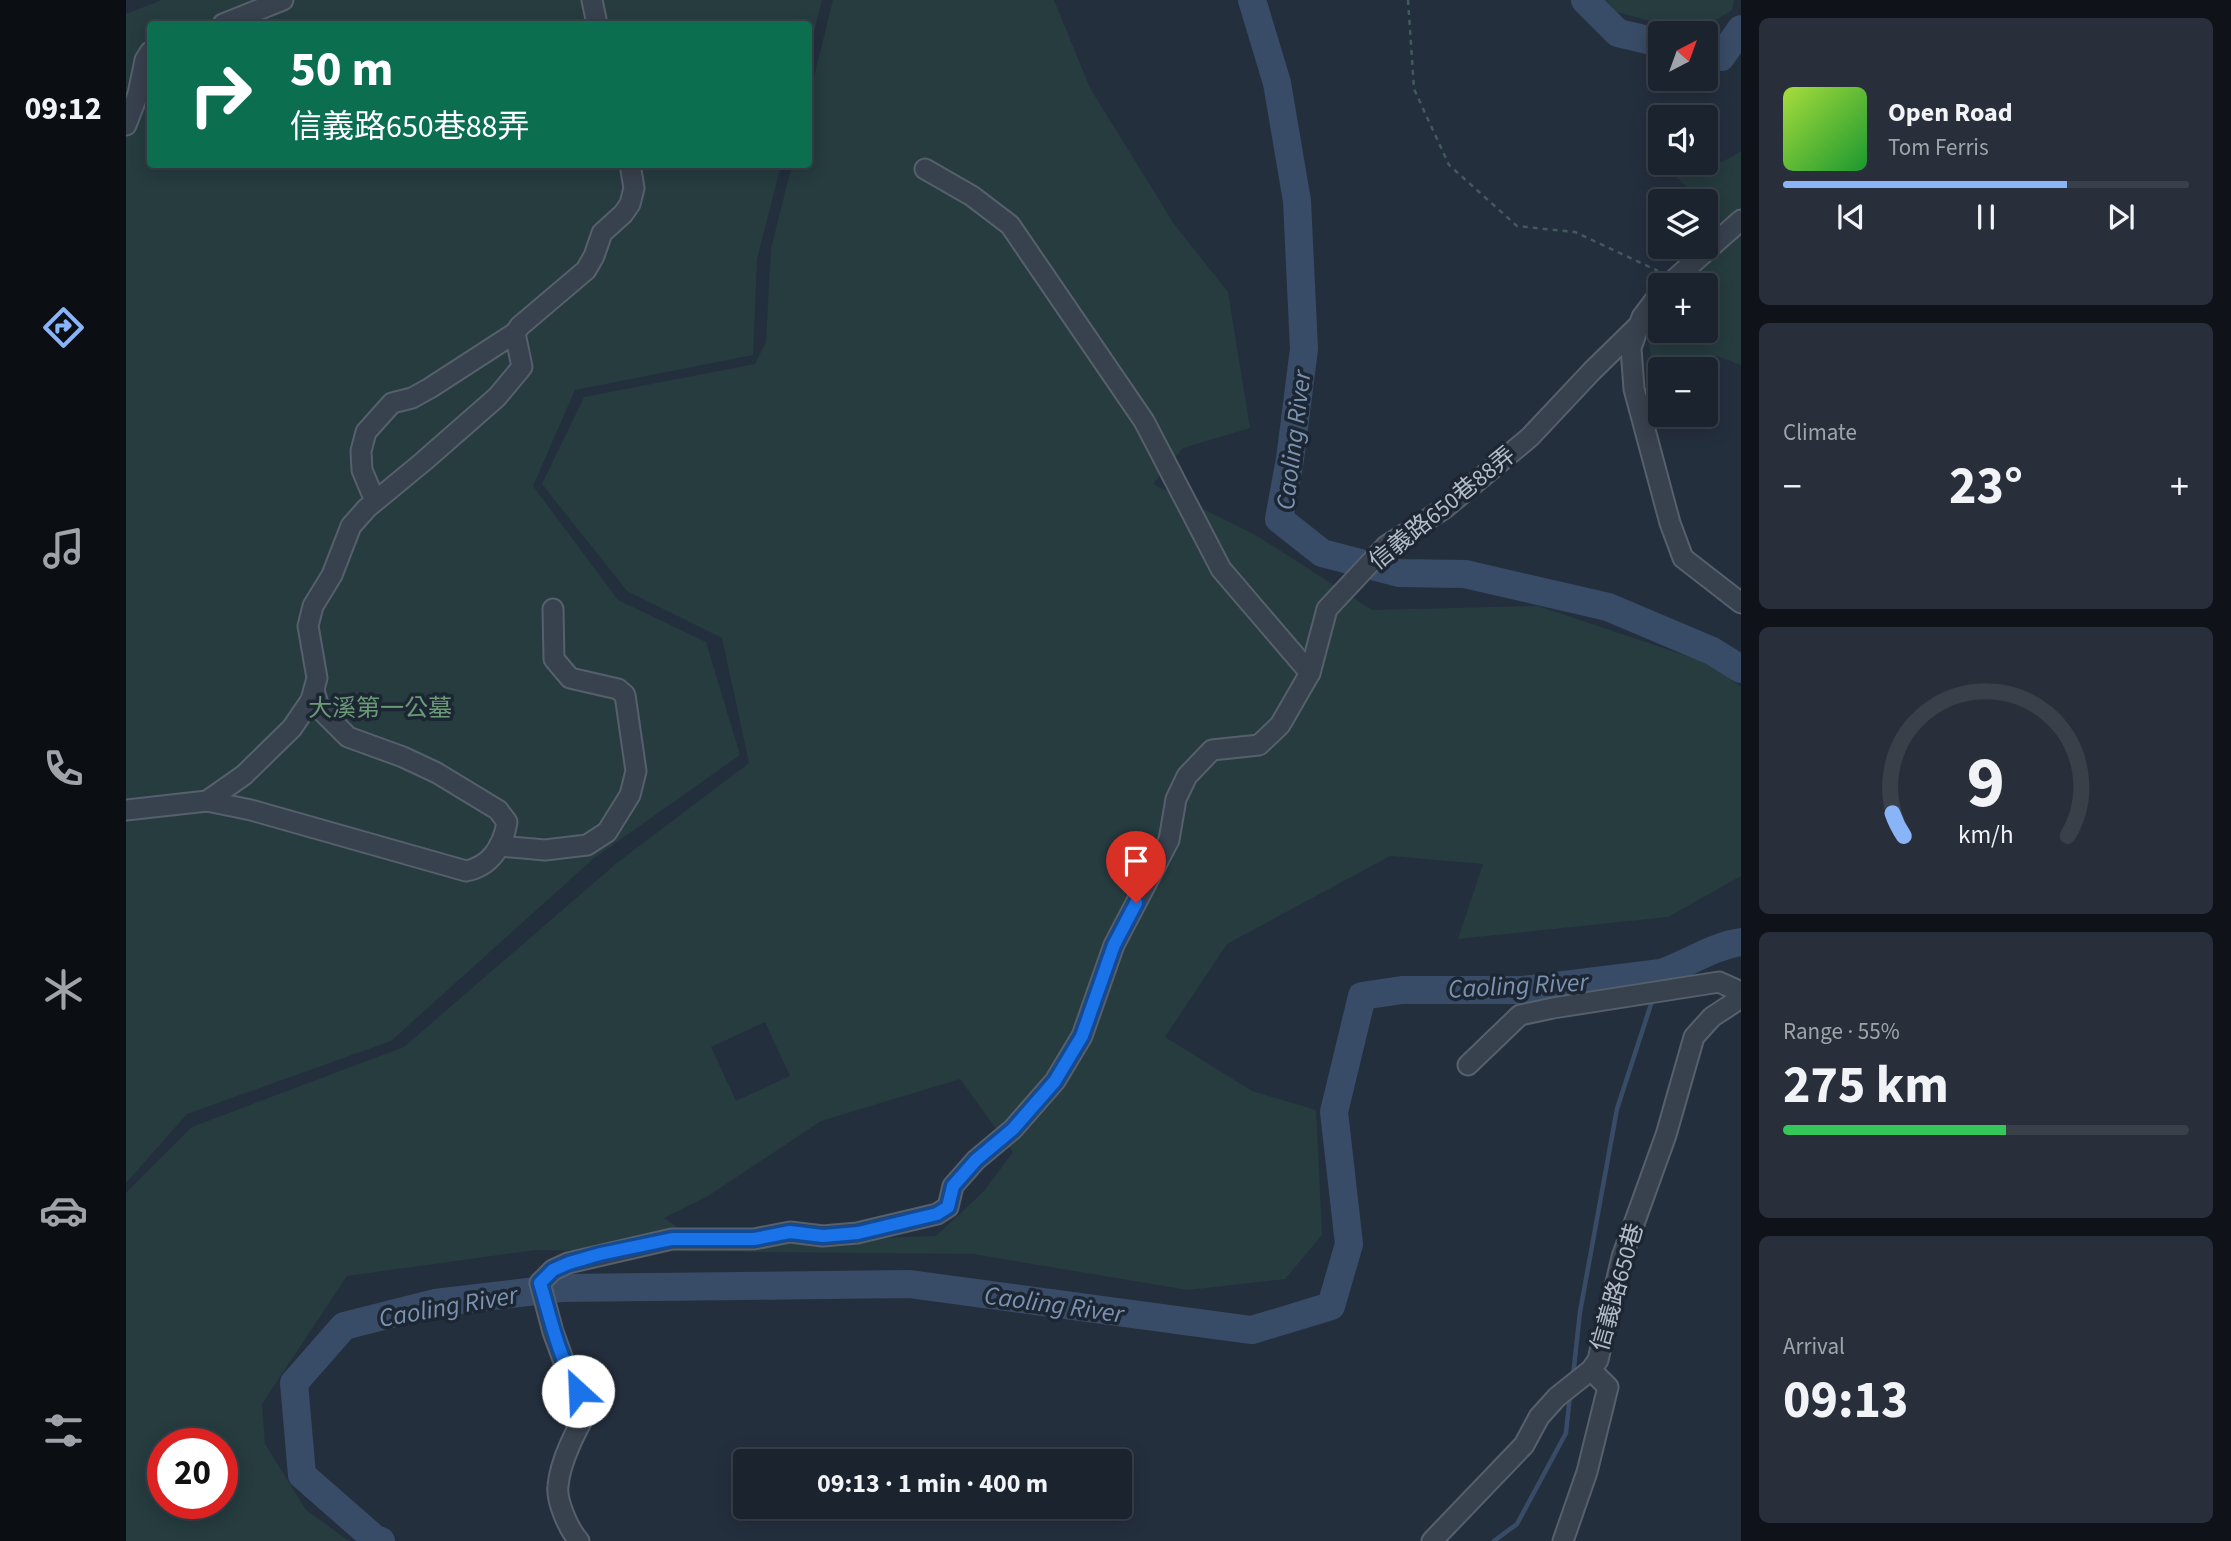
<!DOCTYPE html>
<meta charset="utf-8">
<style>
:root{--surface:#1b232e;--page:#282f3a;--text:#f1f3f6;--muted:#a0a4aa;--line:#39404a;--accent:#8ab4f8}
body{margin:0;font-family:"Source Sans 3","Noto Sans TC",sans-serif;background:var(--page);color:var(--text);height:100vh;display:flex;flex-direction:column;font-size:26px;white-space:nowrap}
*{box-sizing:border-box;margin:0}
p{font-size:23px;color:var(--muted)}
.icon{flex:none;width:38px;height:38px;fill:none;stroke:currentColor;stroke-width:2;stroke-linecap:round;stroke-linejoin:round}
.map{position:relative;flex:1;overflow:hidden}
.details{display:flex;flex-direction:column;gap:18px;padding:18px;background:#0f1319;width:490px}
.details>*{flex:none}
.guide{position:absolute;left:21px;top:21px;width:665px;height:147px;border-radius:7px;box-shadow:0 4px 18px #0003,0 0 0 2px var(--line);background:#0b6e4f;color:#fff;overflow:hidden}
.needle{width:46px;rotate:41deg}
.fabs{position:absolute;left:1522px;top:21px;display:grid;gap:14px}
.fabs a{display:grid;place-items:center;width:70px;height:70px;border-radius:7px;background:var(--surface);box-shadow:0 4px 18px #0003,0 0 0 2px var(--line);font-size:35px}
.speed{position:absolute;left:21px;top:1428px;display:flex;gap:14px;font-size:35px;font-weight:700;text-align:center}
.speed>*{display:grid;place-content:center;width:91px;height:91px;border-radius:50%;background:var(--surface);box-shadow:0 4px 18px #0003,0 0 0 2px var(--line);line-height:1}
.speed .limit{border:10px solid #d22;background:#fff;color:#111}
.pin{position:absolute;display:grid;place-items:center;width:60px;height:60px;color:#fff;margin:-72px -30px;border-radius:50% 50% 50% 0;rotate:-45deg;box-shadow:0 0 7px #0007}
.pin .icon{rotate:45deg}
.me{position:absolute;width:77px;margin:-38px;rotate:335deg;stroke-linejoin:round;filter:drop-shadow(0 0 5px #0008)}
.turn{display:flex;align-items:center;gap:24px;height:147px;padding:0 28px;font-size:32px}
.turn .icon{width:91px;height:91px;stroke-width:2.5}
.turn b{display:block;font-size:49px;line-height:60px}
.big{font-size:52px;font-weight:700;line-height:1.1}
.details .widget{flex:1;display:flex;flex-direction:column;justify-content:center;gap:10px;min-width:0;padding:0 24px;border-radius:10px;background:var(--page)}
.details .dial{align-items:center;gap:0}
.dial svg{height:182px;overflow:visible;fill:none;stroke:var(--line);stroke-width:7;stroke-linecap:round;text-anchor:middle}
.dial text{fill:var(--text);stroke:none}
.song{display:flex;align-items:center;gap:21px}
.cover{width:84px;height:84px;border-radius:10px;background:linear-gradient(135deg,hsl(80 70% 55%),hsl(130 70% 35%))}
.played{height:7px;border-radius:4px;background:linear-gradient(90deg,var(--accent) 70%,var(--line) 70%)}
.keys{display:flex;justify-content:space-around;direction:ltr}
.heat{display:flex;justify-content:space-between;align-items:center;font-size:38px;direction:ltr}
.charge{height:10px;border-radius:5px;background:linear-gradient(90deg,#34c759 55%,var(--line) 0)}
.trip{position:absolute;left:607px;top:1449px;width:399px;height:70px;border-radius:7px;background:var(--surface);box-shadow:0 4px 18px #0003,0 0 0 2px var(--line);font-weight:700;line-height:70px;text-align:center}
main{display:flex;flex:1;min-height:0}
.tabs{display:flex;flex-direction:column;width:126px;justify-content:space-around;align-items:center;background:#0b0e12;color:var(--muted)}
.tabs .icon{width:49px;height:49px}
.tabs .on{color:var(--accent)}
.tabs b{font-size:32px;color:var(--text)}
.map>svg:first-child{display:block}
.green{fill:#263c3f;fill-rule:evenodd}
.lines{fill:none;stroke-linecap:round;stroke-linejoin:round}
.stream{stroke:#394c67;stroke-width:4.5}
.river{stroke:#394c67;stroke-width:28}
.minor-casing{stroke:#565f6c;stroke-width:23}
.path{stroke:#44595c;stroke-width:2.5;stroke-dasharray:5 5;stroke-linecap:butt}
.minor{stroke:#38414e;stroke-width:19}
.route-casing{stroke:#114b97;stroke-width:18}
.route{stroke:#1a73e8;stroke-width:12}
.labels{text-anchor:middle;stroke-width:7;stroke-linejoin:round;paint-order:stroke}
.street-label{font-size:24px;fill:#b4bcc9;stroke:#1d2633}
.park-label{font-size:24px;fill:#6b9a76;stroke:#1d2633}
.water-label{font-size:26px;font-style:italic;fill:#7c92b1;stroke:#1d2633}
</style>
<main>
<nav class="tabs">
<b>09:12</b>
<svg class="icon on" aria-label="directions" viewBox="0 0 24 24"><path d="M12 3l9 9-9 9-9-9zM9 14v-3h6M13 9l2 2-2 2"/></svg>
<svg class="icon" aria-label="music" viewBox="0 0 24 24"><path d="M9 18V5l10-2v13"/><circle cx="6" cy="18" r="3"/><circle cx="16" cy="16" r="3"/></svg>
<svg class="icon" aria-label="phone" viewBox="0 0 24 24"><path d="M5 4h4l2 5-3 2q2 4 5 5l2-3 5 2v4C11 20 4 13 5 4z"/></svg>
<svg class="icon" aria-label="climate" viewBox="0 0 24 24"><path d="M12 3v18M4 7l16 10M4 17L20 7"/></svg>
<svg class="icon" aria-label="car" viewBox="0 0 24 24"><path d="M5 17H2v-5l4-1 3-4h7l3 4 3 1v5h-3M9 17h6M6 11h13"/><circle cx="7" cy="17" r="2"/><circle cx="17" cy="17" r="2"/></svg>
<svg class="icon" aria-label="filters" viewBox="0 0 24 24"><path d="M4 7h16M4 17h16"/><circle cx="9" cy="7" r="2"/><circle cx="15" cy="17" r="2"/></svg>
</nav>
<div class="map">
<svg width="1615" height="1541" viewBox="0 0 1615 1541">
<rect width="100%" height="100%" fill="#242f3e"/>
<g class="green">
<polygon points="36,0 696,0 683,52 682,24 24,24 24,164 655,165 631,259 627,355 449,390 407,486 492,600 580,642 614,755 467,859 265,1041 61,1114 0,1183 0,14"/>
<path d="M707,0H928L964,88L1048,224L1102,292L1124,428L1057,448L1027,484L1133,537L1246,610L1412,606L1582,663L1615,687V876L1542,917L1332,939L1357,864L1264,856L1101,944L1039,1037L1126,1091L1190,1110L1196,1235L1159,1279L1062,1290L847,1254L410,1250L221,1276L136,1404L139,1444L180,1510L223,1541H0V1193L66,1127L278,1047L492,862L623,763L596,638L501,591L416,484L458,397L629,364L640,342L645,249L666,165L682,164L683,97ZM639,1022L664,1076L610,1101L585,1047ZM834,1079L887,1152L858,1191L810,1236L635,1242L564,1236L538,1218L582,1196L695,1121ZM37,1444H96V1503H37Z"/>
<polygon points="1480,0 1608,0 1606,10 1569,33 1491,12"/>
<polygon points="1615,151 1615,365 1591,356 1576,359 1571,369 1535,369 1535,389 1531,389 1522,339 1530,300 1535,296 1535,331 1580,331 1580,285 1546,285 1609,236 1580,207 1580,201 1575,201 1546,173 1598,161"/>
</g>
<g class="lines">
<g class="stream">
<polyline points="1530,987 1535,973"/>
<polyline points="1447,1376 1454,1312 1491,1109 1527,998"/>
<polyline points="1368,1541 1391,1524 1440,1433 1444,1395"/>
</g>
<g class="river">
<polyline points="1126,0 1151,83 1171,201 1178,349 1164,459 1153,519 1196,553 1273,573 1339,574 1482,607 1586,651 1615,669"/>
<polyline points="1459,0 1492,33 1535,43"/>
<polyline points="1580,54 1595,57 1615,29"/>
<path d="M255,1541L248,1538L176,1475L168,1383L218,1326L309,1303L435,1288L784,1284L1126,1330L1205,1306L1223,1244L1208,1112L1236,996L1276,990H1397L1535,973C1562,964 1586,946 1615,942"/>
</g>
<defs>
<g id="minor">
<polyline points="466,0 471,24"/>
<polyline points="97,24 157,0"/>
<polyline points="0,125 12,94 19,60 24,52"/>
<polyline points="799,169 846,196 884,225 1018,421 1095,569 1184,673"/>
<polyline points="1542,285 1615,220"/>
<polyline points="1535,292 1516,317 1505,348 1508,389 1544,523 1557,558 1615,603"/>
<polyline points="249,501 236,470 235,451 240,432 266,403 286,398 304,388 389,333"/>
<path d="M81,801L125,810L340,871C365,866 377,846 381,822L372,810L311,773L277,757L222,737L198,713L192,704L188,690"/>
<polyline points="0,810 81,801 118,775 166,728 185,700 191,678 182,626 187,606 206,575 225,526 241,508 298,461 371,397 396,367 389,333 394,326 460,270 468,256 476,233 497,214 504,204 508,188 504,164"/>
<polyline points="373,846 419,850 461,845 481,832 504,795 510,771 499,695 492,689 444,678 428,659 427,609"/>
<polyline points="1342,1065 1394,1015 1427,1008 1593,982 1615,992"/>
<path d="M453,1541C443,1530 430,1501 432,1486C434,1461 450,1431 462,1409L442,1373L427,1332L414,1283L427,1270L442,1263L546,1239H628L664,1232L697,1236L731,1233L811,1214L822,1207L827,1186L850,1160L887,1129L929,1081L956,1036L988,945L1043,840L1050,799L1061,776L1086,750L1133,745L1154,725L1184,673L1201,609L1260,546L1319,508L1404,437L1466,371L1513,325"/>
<polyline points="1306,1541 1398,1445 1413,1417 1431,1397 1465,1370 1472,1360 1496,1257 1540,1135 1568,1037 1586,1017 1615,998"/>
<polyline points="1437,1541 1461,1472 1482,1387 1465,1370"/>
</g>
</defs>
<use href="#minor" class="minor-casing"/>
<polyline class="path" points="1282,0 1288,89 1323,165 1391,226 1449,232 1532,271"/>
<use href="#minor" class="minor"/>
</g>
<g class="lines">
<defs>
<path id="route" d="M452,1391C433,1357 425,1320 414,1283L427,1270L443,1263L474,1254L546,1239H628L664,1232L697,1236L732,1233L811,1214L822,1207L827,1186L850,1160L887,1129L929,1081L956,1036L988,945L1010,903"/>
</defs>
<use href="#route" class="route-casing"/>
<use href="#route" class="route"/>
</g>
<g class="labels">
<g class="street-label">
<text transform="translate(1316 508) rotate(-39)" y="8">信義路650巷88弄</text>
<text transform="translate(1491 1287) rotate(-74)" y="8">信義路650巷</text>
</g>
<g class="park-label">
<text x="254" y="716">大溪第一公墓</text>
</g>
<g class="water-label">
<text transform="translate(1167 440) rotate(-83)" y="9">Caoling River</text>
<text transform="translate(1392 985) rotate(-3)" y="9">Caoling River</text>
<text transform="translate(928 1304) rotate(8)" y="9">Caoling River</text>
<text transform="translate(322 1306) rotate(-10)" y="9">Caoling River</text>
</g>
</g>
</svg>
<div class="fabs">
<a><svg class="needle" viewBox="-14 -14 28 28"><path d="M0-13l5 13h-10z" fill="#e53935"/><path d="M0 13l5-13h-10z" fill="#a0a4aa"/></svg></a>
<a><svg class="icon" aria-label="sound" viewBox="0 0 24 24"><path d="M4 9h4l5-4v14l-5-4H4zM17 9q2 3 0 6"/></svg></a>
<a><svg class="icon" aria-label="layers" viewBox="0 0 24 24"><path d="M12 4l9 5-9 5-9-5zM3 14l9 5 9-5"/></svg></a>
<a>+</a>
<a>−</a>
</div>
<div class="speed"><div class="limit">20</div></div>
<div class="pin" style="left:1010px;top:903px;background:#d93025"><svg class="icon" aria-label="arrive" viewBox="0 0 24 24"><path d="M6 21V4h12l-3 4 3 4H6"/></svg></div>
<svg class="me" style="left:452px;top:1391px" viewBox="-20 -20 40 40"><circle r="19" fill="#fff"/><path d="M0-13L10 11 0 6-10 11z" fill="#1a73e8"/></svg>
<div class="trip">09:13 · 1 min · 400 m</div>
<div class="guide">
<div class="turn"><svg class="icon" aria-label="right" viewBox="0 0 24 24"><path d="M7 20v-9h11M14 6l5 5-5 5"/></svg><div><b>50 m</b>信義路650巷88弄</div></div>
</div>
</div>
<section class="details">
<div class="widget">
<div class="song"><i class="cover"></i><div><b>Open Road</b><p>Tom Ferris</p></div></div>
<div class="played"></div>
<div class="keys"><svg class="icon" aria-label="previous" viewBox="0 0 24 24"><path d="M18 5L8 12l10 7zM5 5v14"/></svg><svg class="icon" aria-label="pause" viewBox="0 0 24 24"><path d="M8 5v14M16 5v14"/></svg><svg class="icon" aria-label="next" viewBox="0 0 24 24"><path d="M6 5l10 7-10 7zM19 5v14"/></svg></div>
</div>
<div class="widget"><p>Climate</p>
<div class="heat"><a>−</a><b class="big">23°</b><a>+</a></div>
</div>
<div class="widget dial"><svg viewBox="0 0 100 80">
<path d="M14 69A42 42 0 1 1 86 69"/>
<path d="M14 69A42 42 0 0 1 9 59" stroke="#8ab4f8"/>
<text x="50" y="56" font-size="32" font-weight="700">9</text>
<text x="50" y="72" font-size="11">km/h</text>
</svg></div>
<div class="widget"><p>Range · 55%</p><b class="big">275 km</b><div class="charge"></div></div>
<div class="widget"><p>Arrival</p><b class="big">09:13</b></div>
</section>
</main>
